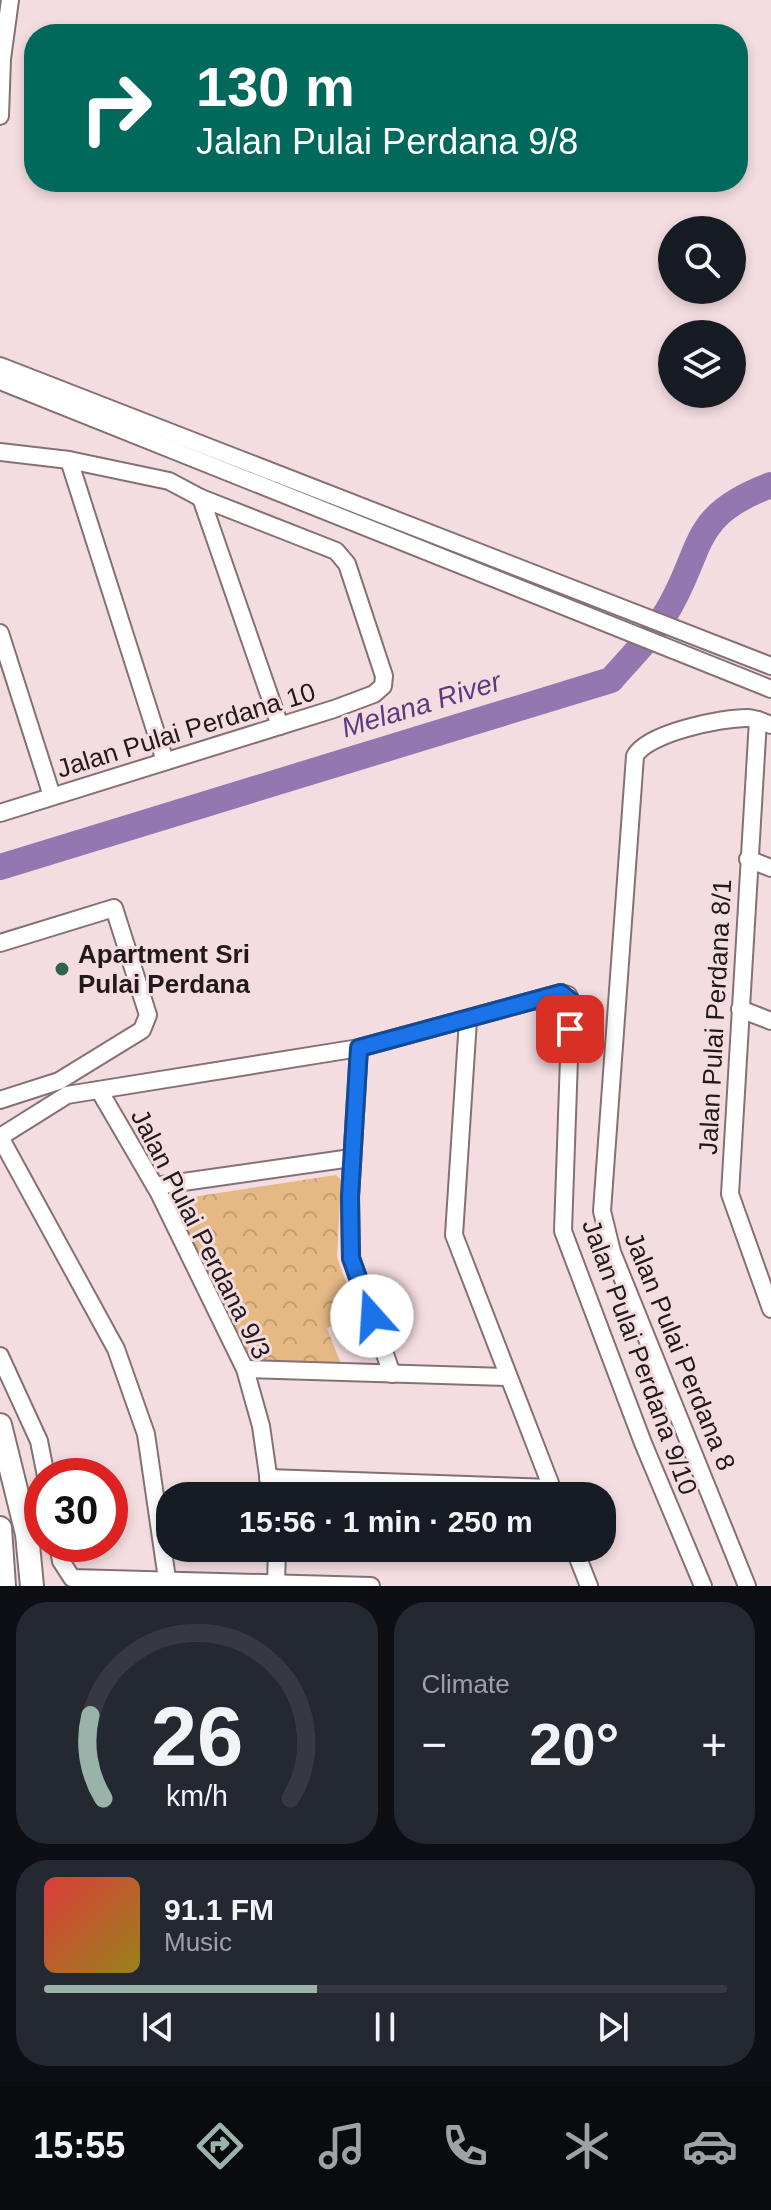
<!DOCTYPE html>
<meta charset="utf-8">
<style>
:root{--surface:#171b24;--page:#242831;--text:#f1f3f6;--muted:#9ea1a6;--line:#363941;--accent:#99b3a9}
body{margin:0;font-family:Arial,sans-serif;background:var(--page);color:var(--text);height:100vh;display:flex;flex-direction:column;font-size:30px;white-space:nowrap}
*{box-sizing:border-box;margin:0}
p{font-size:26px;color:var(--muted)}
.icon{flex:none;width:44px;height:44px;fill:none;stroke:currentColor;stroke-width:2;stroke-linecap:round;stroke-linejoin:round}
.map{position:relative;height:1586px;overflow:hidden}
.side{display:flex;flex-direction:column;gap:16px;padding:16px;background:#0d0f14;flex:1}
.side>*{flex:none}
.guide{position:absolute;left:24px;top:24px;width:724px;height:168px;border-radius:32px;box-shadow:0 4px 12px #0003;background:#00695c;color:#fff;overflow:hidden}
.fabs{position:absolute;left:658px;top:216px;display:grid;gap:16px}
.fabs a{display:grid;place-items:center;width:88px;height:88px;border-radius:50%;background:var(--surface);box-shadow:0 4px 12px #0003;font-size:40px}
.speed{position:absolute;left:24px;top:1458px;display:flex;gap:16px;font-size:40px;font-weight:700;text-align:center}
.speed>*{display:grid;place-content:center;width:104px;height:104px;border-radius:50%;background:var(--surface);box-shadow:0 4px 12px #0003;line-height:1}
.speed .limit{border:12px solid #d22;background:#fff;color:#111}
.pin{position:absolute;display:grid;place-items:center;width:68px;height:68px;color:#fff;margin:-34px;border-radius:16px;box-shadow:0 4px 12px #0006}
.me{position:absolute;width:88px;margin:-44px;rotate:341deg;stroke-linejoin:round;filter:drop-shadow(0 0 6px #0008)}
.turn{display:flex;align-items:center;gap:28px;height:168px;padding:0 40px;font-size:36px}
.turn .icon{width:104px;height:104px;stroke-width:2.5}
.turn b{display:block;font-size:56px;line-height:68px}
.big{font-size:60px;font-weight:800;line-height:1.1}
.side .card{flex:1;display:flex;flex-direction:column;justify-content:center;gap:12px;min-width:0;padding:0 28px;border-radius:32px;background:var(--page)}
.side .dial{align-items:center;gap:0}
.dial svg{height:208px;overflow:visible;fill:none;stroke:var(--line);stroke-width:7;stroke-linecap:round;text-anchor:middle}
.dial text{fill:var(--text);stroke:none}
.song{display:flex;align-items:center;gap:24px}
.cover{width:96px;height:96px;border-radius:12px;background:linear-gradient(135deg,hsl(0 70% 55%),hsl(50 70% 35%))}
.played{height:8px;border-radius:4px;background:linear-gradient(90deg,var(--accent) 40%,var(--line) 40%)}
.keys{display:flex;justify-content:space-around;direction:ltr}
.heat{display:flex;justify-content:space-between;align-items:center;font-size:44px;direction:ltr}
.side .tiles{flex:1;display:grid;gap:16px;grid-template-columns:1fr 1fr}
.card:last-child{grid-column:span 2}
.trip{position:absolute;left:156px;top:1482px;width:460px;height:80px;border-radius:32px;background:var(--surface);box-shadow:0 4px 12px #0003;font-weight:800;line-height:80px;text-align:center}
.tab-bar{display:flex;height:128px;justify-content:space-around;align-items:center;background:#090b0e;color:var(--muted)}
.tab-bar .icon{width:56px;height:56px}
.tab-bar .active{color:var(--accent)}
.tab-bar b{font-size:36px;color:var(--text)}
.map>svg:first-child{display:block}
.park{fill:url(#park-crowns)}
.lines{fill:none;stroke-linecap:round;stroke-linejoin:round}
.river{stroke:#9476b0;stroke-width:26}
.minor-casing{stroke:#857174;stroke-width:20}
.major-casing{stroke:#857174;stroke-width:26}
.minor{stroke:#fff;stroke-width:16}
.major{stroke:#fff;stroke-width:22}
.route-casing{stroke:#114b97;stroke-width:20}
.route{stroke:#1a73e8;stroke-width:14}
.poi-dot{fill:#2e644b;stroke:#f4dde0;stroke-width:3}
.labels{text-anchor:middle;stroke-width:6;stroke-linejoin:round;paint-order:stroke}
.street-label{font-size:26px;fill:#21191a;stroke:#f4dde0}
.poi-label{font-size:26px;font-weight:bold;fill:#21191a;stroke:#f4dde0;text-anchor:start}
.water-label{font-size:28px;font-style:italic;fill:#613880;stroke:#f4dde0}
</style>
<div class="map">
<svg width="771" height="1586" viewBox="0 0 771 1586">
<defs>
<pattern id="park-crowns" width="20" height="18" patternUnits="userSpaceOnUse" patternTransform="scale(2)"><rect width="20" height="18" fill="#e5b884"/><path d="M2 6a3 3 0 1 1 6 0M12 15a3 3 0 1 1 6 0" fill="none" stroke="#c49e71"/></pattern>
</defs>
<rect width="100%" height="100%" fill="#f4dde0"/>
<polygon class="park" points="336,1175 341,1180 337,1257 358,1316 327,1328 341,1364 244,1360 173,1200"/>
<g class="lines">
<path class="river" d="M0,867L611,680C628,660 649,640 663,618C706,551 685,517 771,485"/>
<defs>
<g id="minor">
<polyline points="0,116 2,59 10,0"/>
<polyline points="0,366 771,666"/>
<polyline points="0,381 771,689"/>
<polyline points="0,452 69,460 169,481 201,498 336,551 347,564 384,676 383,686 374,694 334,709 0,813"/>
<polyline points="69,460 165,761"/>
<polyline points="201,498 280,726"/>
<polyline points="0,633 52,796"/>
<polyline points="758,720 730,1194 771,1309"/>
<polyline points="748,859 771,868"/>
<polyline points="0,943 114,908 148,1015 142,1030 59,1081 0,1100"/>
<polyline points="740,1009 771,1021"/>
<polyline points="468,1020 454,1235 555,1496"/>
<polyline points="359,1048 350,1197 351,1258 392,1374"/>
<polyline points="99,1090 159,1193 245,1369 261,1426 271,1496"/>
<polyline points="0,1137 67,1095 359,1048 561,993 568,995 571,1001 563,1231 643,1443 703,1586"/>
<polyline points="0,1137 116,1349 146,1434 167,1579"/>
<polyline points="155,1186 351,1158"/>
<polyline points="0,1356 39,1441 46,1476"/>
<polyline points="245,1369 506,1377"/>
<polyline points="268,1478 552,1488"/>
<polyline points="58,1544 61,1561 72,1578 371,1586"/>
<polyline points="574,1548 589,1586"/>
<polyline points="276,1586 277,1548"/>
<path d="M747,1586L612,1252L602,1211L635,756C647,733 721,718 747,718C755,718 763,722 771,725"/>
</g>
<g id="major">
<polyline points="0,1425 27,1534 32,1586"/>
<polyline points="0,1528 4,1586"/>
</g>
</defs>
<use href="#minor" class="minor-casing"/>
<use href="#major" class="major-casing"/>
<use href="#minor" class="minor"/>
<use href="#major" class="major"/>
</g>
<g class="lines">
<defs>
<polyline id="route" points="372,1316 351,1258 350,1197 359,1048 561,993 571,1001 570,1029"/>
</defs>
<use href="#route" class="route-casing"/>
<use href="#route" class="route"/>
</g>
<circle class="poi-dot" cx="62" cy="969" r="8"/>
<g class="labels">
<g class="street-label">
<text transform="translate(186 730) rotate(-17)" y="9">Jalan Pulai Perdana 10</text>
<text transform="translate(715 1017) rotate(-87)" y="9">Jalan Pulai Perdana 8/1</text>
<text transform="translate(201 1234) rotate(63)" y="9">Jalan Pulai Perdana 9/3</text>
<text transform="translate(680 1351) rotate(68)" y="9">Jalan Pulai Perdana 8</text>
<text transform="translate(640 1357) rotate(70)" y="9">Jalan Pulai Perdana 9/10</text>
</g>
<g class="poi-label">
<text x="78" y="963">Apartment Sri<tspan x="78" dy="30">Pulai Perdana</tspan></text>
</g>
<g class="water-label">
<text transform="translate(421 704) rotate(-17)" y="10">Melana River</text>
</g>
</g>
</svg>
<div class="fabs">
<a><svg class="icon" aria-label="search" viewBox="0 0 24 24"><circle cx="10" cy="10" r="6"/><path d="M15 15l6 6"/></svg></a>
<a><svg class="icon" aria-label="layers" viewBox="0 0 24 24"><path d="M12 4l9 5-9 5-9-5zM3 14l9 5 9-5"/></svg></a>
</div>
<div class="speed"><div class="limit">30</div></div>
<div class="pin" style="left:570px;top:1029px;background:#d93025"><svg class="icon" aria-label="arrive" viewBox="0 0 24 24"><path d="M6 21V4h12l-3 4 3 4H6"/></svg></div>
<svg class="me" style="left:372px;top:1316px" viewBox="-20 -20 40 40"><circle r="19" fill="#fff"/><path d="M0-13L10 11 0 6-10 11z" fill="#1a73e8"/></svg>
<div class="trip">15:56 · 1 min · 250 m</div>
<div class="guide">
<div class="turn"><svg class="icon" aria-label="right" viewBox="0 0 24 24"><path d="M7 20v-9h11M14 6l5 5-5 5"/></svg><div><b>130 m</b>Jalan Pulai Perdana 9/8</div></div>
</div>
</div>
<section class="side">
<div class="tiles">
<div class="card dial"><svg viewBox="0 0 100 80">
<path d="M14 69A42 42 0 1 1 86 69"/>
<path d="M14 69A42 42 0 0 1 9 37" stroke="#99b3a9"/>
<text x="50" y="56" font-size="32" font-weight="700">26</text>
<text x="50" y="72" font-size="11">km/h</text>
</svg></div>
<div class="card"><p>Climate</p>
<div class="heat"><a>−</a><b class="big">20°</b><a>+</a></div>
</div>
<div class="card">
<div class="song"><i class="cover"></i><div><b>91.1 FM</b><p>Music</p></div></div>
<div class="played"></div>
<div class="keys"><svg class="icon" aria-label="previous" viewBox="0 0 24 24"><path d="M18 5L8 12l10 7zM5 5v14"/></svg><svg class="icon" aria-label="pause" viewBox="0 0 24 24"><path d="M8 5v14M16 5v14"/></svg><svg class="icon" aria-label="next" viewBox="0 0 24 24"><path d="M6 5l10 7-10 7zM19 5v14"/></svg></div>
</div>
</div>
</section>
<nav class="tab-bar">
<b>15:55</b>
<svg class="icon active" aria-label="directions" viewBox="0 0 24 24"><path d="M12 3l9 9-9 9-9-9zM9 14v-3h6M13 9l2 2-2 2"/></svg>
<svg class="icon" aria-label="music" viewBox="0 0 24 24"><path d="M9 18V5l10-2v13"/><circle cx="6" cy="18" r="3"/><circle cx="16" cy="16" r="3"/></svg>
<svg class="icon" aria-label="phone" viewBox="0 0 24 24"><path d="M5 4h4l2 5-3 2q2 4 5 5l2-3 5 2v4C11 20 4 13 5 4z"/></svg>
<svg class="icon" aria-label="climate" viewBox="0 0 24 24"><path d="M12 3v18M4 7l16 10M4 17L20 7"/></svg>
<svg class="icon" aria-label="car" viewBox="0 0 24 24"><path d="M5 17H2v-5l4-1 3-4h7l3 4 3 1v5h-3M9 17h6M6 11h13"/><circle cx="7" cy="17" r="2"/><circle cx="17" cy="17" r="2"/></svg>
</nav>
